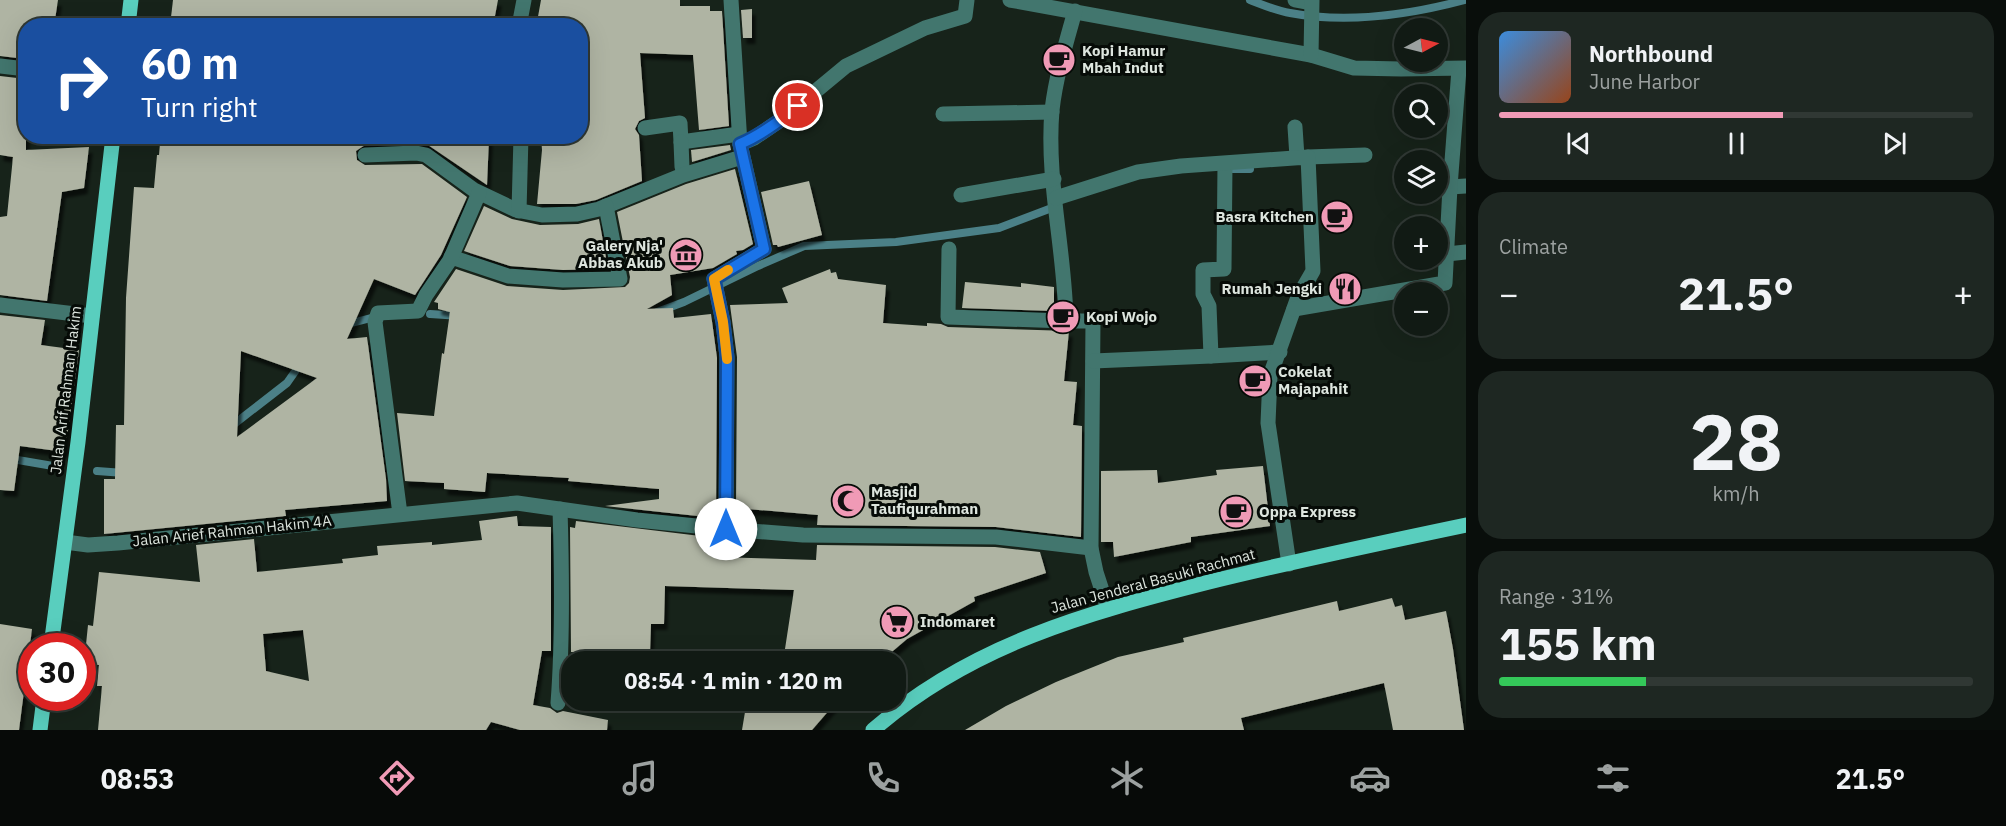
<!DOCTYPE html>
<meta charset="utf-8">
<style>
:root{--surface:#111a14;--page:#1e2722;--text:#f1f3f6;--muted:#9ca1a0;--line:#303834;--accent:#f09ab6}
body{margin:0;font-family:"IBM Plex Sans",sans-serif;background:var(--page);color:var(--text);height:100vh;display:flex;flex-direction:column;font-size:22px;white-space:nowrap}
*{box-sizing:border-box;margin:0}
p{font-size:20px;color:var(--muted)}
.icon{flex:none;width:33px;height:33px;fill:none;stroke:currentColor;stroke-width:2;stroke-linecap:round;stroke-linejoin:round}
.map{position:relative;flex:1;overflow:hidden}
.side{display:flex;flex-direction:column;gap:12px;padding:12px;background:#090e0b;width:540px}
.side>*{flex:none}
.hud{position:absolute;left:18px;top:18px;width:570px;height:126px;border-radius:24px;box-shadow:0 6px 24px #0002,0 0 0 2px var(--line);background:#1a4fa0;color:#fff;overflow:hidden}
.needle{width:39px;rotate:83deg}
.tools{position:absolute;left:1394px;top:18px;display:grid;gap:12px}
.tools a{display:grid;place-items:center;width:54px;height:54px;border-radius:50%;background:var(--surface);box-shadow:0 6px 24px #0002,0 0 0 2px var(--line);font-size:30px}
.speed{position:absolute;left:18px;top:633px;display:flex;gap:12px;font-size:30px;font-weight:700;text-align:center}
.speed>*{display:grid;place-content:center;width:78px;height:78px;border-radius:50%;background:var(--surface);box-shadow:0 6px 24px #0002,0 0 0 2px var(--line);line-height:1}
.speed .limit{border:9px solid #d22;background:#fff;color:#111}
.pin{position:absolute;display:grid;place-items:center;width:51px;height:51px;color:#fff;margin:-26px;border:3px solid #fff;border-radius:50%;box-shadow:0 2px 6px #0007}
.me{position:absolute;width:66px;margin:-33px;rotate:0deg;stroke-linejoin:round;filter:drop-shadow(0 0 4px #0008)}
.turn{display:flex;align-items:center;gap:21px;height:126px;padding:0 24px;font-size:27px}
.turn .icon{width:78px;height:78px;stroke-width:2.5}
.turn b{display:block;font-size:42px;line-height:51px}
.big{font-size:45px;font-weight:700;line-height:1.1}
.side .card{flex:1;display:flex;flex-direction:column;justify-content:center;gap:9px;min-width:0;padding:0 21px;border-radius:24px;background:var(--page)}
.side .dial{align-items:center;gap:0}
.dial b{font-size:78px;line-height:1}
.song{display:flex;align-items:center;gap:18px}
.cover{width:72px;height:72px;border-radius:9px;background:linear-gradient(135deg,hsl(210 70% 55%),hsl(20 70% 35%))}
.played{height:6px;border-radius:3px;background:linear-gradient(90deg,var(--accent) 60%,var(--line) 60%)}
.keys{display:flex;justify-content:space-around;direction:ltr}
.heat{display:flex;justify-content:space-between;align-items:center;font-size:33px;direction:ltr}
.charge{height:9px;border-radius:4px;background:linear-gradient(90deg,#34c759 31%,var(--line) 0)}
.trip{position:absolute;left:561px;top:651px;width:345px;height:60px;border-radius:24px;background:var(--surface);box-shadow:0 6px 24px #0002,0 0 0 2px var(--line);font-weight:700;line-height:60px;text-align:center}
.dock{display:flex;height:96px;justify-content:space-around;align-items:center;background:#070a08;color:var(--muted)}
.dock .icon{width:42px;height:42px}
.dock .selected{color:var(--accent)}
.dock b{font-size:27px;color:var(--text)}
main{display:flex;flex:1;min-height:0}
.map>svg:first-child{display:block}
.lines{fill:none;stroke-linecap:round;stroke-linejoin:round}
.stream{stroke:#4b8087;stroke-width:8}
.building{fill:#afb4a3;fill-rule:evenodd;filter:url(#shadow)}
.minor{stroke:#42766e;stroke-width:15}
.major{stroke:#59cebe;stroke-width:15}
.route-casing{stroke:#114b97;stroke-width:15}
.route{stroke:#1a73e8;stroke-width:10}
.slow{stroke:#f59e0b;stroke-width:10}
.labels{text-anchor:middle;stroke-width:6;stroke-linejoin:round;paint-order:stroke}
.poi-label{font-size:15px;font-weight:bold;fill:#dde5de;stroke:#060b07;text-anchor:start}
.street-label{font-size:15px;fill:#dde5de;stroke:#060b07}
</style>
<main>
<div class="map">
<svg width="1466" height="730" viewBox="0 0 1466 730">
<defs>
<filter id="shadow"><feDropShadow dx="3.5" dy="6" stdDeviation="1.5" flood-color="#0009"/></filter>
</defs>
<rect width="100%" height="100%" fill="#17231a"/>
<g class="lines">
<g class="stream">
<path d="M1250,0C1263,5 1277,11 1290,13C1348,24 1409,15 1465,0"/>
<polyline points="1229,169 1250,169"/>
<polyline points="657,312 684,302 758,266 804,246 896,242 999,228 1057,206"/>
<polyline points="430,314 461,316"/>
<polyline points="344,325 371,318"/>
<polyline points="229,428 287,383 301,363"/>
<polyline points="0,457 53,466"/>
<polyline points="97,471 124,473"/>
</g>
</g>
<g class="building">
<polygon points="0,0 58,0 54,26 26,26 26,59 0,56"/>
<polygon points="173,0 498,0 493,26 170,26"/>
<polygon points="541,0 680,0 680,6 710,6 710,11 722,11 729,126 699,130 693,55 640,53 645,118 639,121 635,129 639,135 642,181 596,200 576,204 537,204 542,150 541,136 580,136 580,26 554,26 537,22"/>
<polygon points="752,9 752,38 743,38 741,10"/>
<polygon points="0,76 26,79 24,107 26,108 26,150 89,147 84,188 62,192 47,301 0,295 0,217 7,216 13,157 0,155"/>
<path d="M165,136H292L356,143L355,136L489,138L487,185L428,145L416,143L365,145L356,151L357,160L365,165L422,164L467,197L441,255L415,295L374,279L347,339L367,337L386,479L387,501L285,510L286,516L104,534V479H115L116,425H124L126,298L134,187L154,188L157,155H159L160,143L164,144ZM241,351L317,378L237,437Z"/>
<polygon points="730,145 731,150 692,162 691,150"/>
<polygon points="735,169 753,244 743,250 736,251 737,254 713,268 670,275 672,295 647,309 673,308 674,318 711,314 717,358 716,518 605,506 659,499 659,489 568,481 569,478 487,473 485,492 444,489 444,483 405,481 397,413 434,416 442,353 444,354 450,312 438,309 438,303 434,302 456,269 507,286 563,290 625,287 629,283 630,277 617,212 686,184"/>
<polygon points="809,181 822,235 778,247 777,245 773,245 761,192"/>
<polygon points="484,206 512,219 540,225 578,224 599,219 608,269 563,270 510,266 464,251"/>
<polygon points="830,269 831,273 836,272 838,279 886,285 883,323 927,326 927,323 941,324 948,327 1069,331 1064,381 1077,382 1073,425 1082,426 1081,537 996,527 817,525 818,515 736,508 737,357 730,305 788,303 782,288"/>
<polygon points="965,282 1021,287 1021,283 1054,287 1054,311 962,308"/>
<polygon points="0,315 45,320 41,345 79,350 65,452 20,446 14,491 0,490"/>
<polygon points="1263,466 1270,526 1191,537 1191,542 1114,557 1113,542 1101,542 1101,471 1157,470 1158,483 1217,475 1216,470"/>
<path d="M517,516L518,526L551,527V651H542L533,705L550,708L557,713L563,711L608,720L607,730H520L491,722L486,730H98L102,686H97L99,665L84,664L88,625L93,626L99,572L200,582L196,545L254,539L257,572L343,563L342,559L378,555L377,546L432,542V545L482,540L479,521ZM303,630L309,681L266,671L263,634Z"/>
<polygon points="576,521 717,538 718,557 816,560 817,545 995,547 1040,552 1046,573 974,597 975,601 907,639 880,662 783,662 794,590 665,586 664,624 651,624 650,653 646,653 646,662 580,662 580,652 571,652 570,527 575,528"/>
<polygon points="1392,598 1395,607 1402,605 1405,620 1446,611 1453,649 1464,730 1393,730 1384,683 1241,718 1244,730 965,730 1006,706 1056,682 1118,657 1184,642 1183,638 1337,601 1339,611"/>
<polygon points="0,624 32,629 19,730 0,730"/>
<polygon points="747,700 838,700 812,730 742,730"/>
</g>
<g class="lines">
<g class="minor">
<polyline points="1010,0 1311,55 1354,68 1401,69 1466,68"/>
<polyline points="1295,0 1311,3"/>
<path d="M1075,11C1066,43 1056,76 1052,110C1046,180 1065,251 1066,321H1093L1091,548L1096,572L1108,609"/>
<polyline points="519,26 524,0"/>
<polyline points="1311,55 1312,0"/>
<polyline points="0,66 26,69"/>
<polyline points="943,114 1052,112"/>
<polyline points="1295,127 1297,157"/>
<polyline points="645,128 680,123 681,142 739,134"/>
<polyline points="681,142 682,167"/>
<polyline points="740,144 754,138 782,119 846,66 925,28 965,16 967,0"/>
<polyline points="365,155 416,153 426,155 474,190 516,210 542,215 577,214 599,209 683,175 742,157"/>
<polyline points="1308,157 1365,155"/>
<polyline points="1225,164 1224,269 1203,270 1203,294 1209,306 1211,356 1280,352"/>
<polyline points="1450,187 1466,186"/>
<polyline points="961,195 1054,179"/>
<polyline points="1056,198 1138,172 1181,166 1308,157 1313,271 1298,297 1270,376 1268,423 1289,564"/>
<polyline points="519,211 521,136"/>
<polyline points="949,249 948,317 1066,321"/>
<polyline points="1447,254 1466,252"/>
<polyline points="451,257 508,276 563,280 620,279 606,206"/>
<polyline points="0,305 92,316"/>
<polyline points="1294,309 1445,283 1450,187 1459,69"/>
<polyline points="1093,361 1211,356"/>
<polyline points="400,514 375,322 378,313 418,311 426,295 450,260 479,193"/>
<polyline points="726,529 727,357 723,322 714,279 764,249 740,144 731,0"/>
<polyline points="65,542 88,545 118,543 517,503 637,520 726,529 803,535 996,537 1091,548"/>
<path d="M558,703C563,639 562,574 560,509"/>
</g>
<g class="major">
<polyline points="128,26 131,0"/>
<polyline points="51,646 78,442 113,136"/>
<polyline points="40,730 44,698"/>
<path d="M873,730C970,645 1087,613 1209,582C1294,561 1380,543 1466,525"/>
</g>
</g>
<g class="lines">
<defs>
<path id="route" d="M726,529L727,357L723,322L714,279L764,249L740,144C761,135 780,121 798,106"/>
</defs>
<use href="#route" class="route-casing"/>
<use href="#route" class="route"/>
<polyline class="slow" points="727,359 723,322 714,279 728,270"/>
</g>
<defs>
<symbol id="cafe-disc" viewBox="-11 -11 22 22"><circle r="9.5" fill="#f09ab6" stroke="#060b07"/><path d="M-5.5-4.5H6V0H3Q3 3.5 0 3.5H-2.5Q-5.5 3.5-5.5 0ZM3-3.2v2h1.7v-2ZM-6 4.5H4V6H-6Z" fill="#111"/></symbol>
<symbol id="museum-disc" viewBox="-11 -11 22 22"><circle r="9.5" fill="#f09ab6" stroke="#060b07"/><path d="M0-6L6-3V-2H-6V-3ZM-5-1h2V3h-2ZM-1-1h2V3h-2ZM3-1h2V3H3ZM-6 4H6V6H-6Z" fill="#111"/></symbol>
<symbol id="restaurant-disc" viewBox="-11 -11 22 22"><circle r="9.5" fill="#f09ab6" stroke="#060b07"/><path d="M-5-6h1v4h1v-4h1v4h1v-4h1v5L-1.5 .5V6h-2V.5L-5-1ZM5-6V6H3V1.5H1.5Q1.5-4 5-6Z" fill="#111"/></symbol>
<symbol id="mosque-disc" viewBox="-11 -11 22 22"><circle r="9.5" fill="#f09ab6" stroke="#060b07"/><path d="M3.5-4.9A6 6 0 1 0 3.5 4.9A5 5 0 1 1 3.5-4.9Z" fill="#111"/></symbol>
<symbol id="supermarket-disc" viewBox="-11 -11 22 22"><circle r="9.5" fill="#f09ab6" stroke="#060b07"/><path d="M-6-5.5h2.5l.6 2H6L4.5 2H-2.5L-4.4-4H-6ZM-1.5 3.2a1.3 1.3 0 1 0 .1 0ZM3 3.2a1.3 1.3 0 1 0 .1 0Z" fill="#111"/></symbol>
</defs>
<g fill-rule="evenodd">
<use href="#cafe-disc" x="1040" y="41" width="38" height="38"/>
<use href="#cafe-disc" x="1318" y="198" width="38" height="38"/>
<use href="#museum-disc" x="667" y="236" width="38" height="38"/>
<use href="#restaurant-disc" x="1326" y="270" width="38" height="38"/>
<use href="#cafe-disc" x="1044" y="298" width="38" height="38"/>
<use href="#cafe-disc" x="1236" y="362" width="38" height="38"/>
<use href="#mosque-disc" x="829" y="482" width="38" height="38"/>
<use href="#cafe-disc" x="1217" y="493" width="38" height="38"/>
<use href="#supermarket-disc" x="878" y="603" width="38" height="38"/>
</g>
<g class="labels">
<g class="poi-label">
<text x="1082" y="56">Kopi Hamur<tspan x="1082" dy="17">Mbah Indut</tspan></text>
<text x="1314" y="222" text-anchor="end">Basra Kitchen</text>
<text x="663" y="251" text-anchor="end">Galery Nja'<tspan x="663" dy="17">Abbas Akub</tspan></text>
<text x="1322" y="294" text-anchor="end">Rumah Jengki</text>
<text x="1086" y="322">Kopi Wojo</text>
<text x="1278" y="377">Cokelat<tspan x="1278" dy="17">Majapahit</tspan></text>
<text x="871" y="497">Masjid<tspan x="871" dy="17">Taufiqurahman</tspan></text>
<text x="1259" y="517">Oppa Express</text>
<text x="920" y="627">Indomaret</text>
</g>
<g class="street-label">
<text transform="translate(66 390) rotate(-83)" y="5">Jalan Arif Rahman Hakim</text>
<text transform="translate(232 531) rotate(-6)" y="5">Jalan Arief Rahman Hakim 4A</text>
<text transform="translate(1153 581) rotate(-15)" y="5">Jalan Jenderal Basuki Rachmat</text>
</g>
</g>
</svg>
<div class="tools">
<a><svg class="needle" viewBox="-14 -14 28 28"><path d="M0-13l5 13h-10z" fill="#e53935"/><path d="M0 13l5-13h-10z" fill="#9ca1a0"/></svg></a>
<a><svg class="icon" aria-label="search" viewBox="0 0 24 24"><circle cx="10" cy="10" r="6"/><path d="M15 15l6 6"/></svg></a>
<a><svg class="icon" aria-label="layers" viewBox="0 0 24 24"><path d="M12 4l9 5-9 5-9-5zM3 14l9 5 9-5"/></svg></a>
<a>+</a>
<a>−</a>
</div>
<div class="speed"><div class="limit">30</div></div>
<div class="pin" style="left:798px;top:106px;background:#d93025"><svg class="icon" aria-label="arrive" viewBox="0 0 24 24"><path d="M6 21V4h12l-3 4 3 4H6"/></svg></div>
<svg class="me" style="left:726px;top:529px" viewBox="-20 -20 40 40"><circle r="19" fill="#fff"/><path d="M0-13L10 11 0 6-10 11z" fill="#1a73e8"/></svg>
<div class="trip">08:54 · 1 min · 120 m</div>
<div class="hud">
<div class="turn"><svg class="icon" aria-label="right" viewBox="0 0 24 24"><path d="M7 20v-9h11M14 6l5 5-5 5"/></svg><div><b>60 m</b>Turn right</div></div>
</div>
</div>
<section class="side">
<div class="card">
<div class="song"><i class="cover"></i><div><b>Northbound</b><p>June Harbor</p></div></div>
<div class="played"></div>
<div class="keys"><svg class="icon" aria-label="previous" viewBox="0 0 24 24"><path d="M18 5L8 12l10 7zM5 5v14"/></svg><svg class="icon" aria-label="pause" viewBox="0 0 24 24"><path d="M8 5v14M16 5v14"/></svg><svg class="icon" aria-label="next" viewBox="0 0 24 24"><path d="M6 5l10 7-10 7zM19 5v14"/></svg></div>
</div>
<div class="card"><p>Climate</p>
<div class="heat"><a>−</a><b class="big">21.5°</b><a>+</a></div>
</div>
<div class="card dial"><b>28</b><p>km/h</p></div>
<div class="card"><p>Range · 31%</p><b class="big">155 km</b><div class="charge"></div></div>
</section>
</main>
<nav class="dock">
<b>08:53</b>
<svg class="icon selected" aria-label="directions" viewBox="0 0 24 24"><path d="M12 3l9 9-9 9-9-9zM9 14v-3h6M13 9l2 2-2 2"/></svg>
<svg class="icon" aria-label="music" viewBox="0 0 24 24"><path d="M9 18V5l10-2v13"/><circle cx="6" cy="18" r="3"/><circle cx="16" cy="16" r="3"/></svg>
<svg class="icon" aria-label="phone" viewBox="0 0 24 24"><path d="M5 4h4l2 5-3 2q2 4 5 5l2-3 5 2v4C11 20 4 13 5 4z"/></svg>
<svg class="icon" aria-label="climate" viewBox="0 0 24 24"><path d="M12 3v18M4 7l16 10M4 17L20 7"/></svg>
<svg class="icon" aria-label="car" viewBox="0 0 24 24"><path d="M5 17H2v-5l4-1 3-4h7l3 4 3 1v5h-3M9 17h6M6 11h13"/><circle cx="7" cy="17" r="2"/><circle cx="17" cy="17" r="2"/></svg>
<svg class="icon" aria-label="filters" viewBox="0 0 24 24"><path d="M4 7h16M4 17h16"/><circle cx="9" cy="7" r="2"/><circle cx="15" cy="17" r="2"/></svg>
<b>21.5°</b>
</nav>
